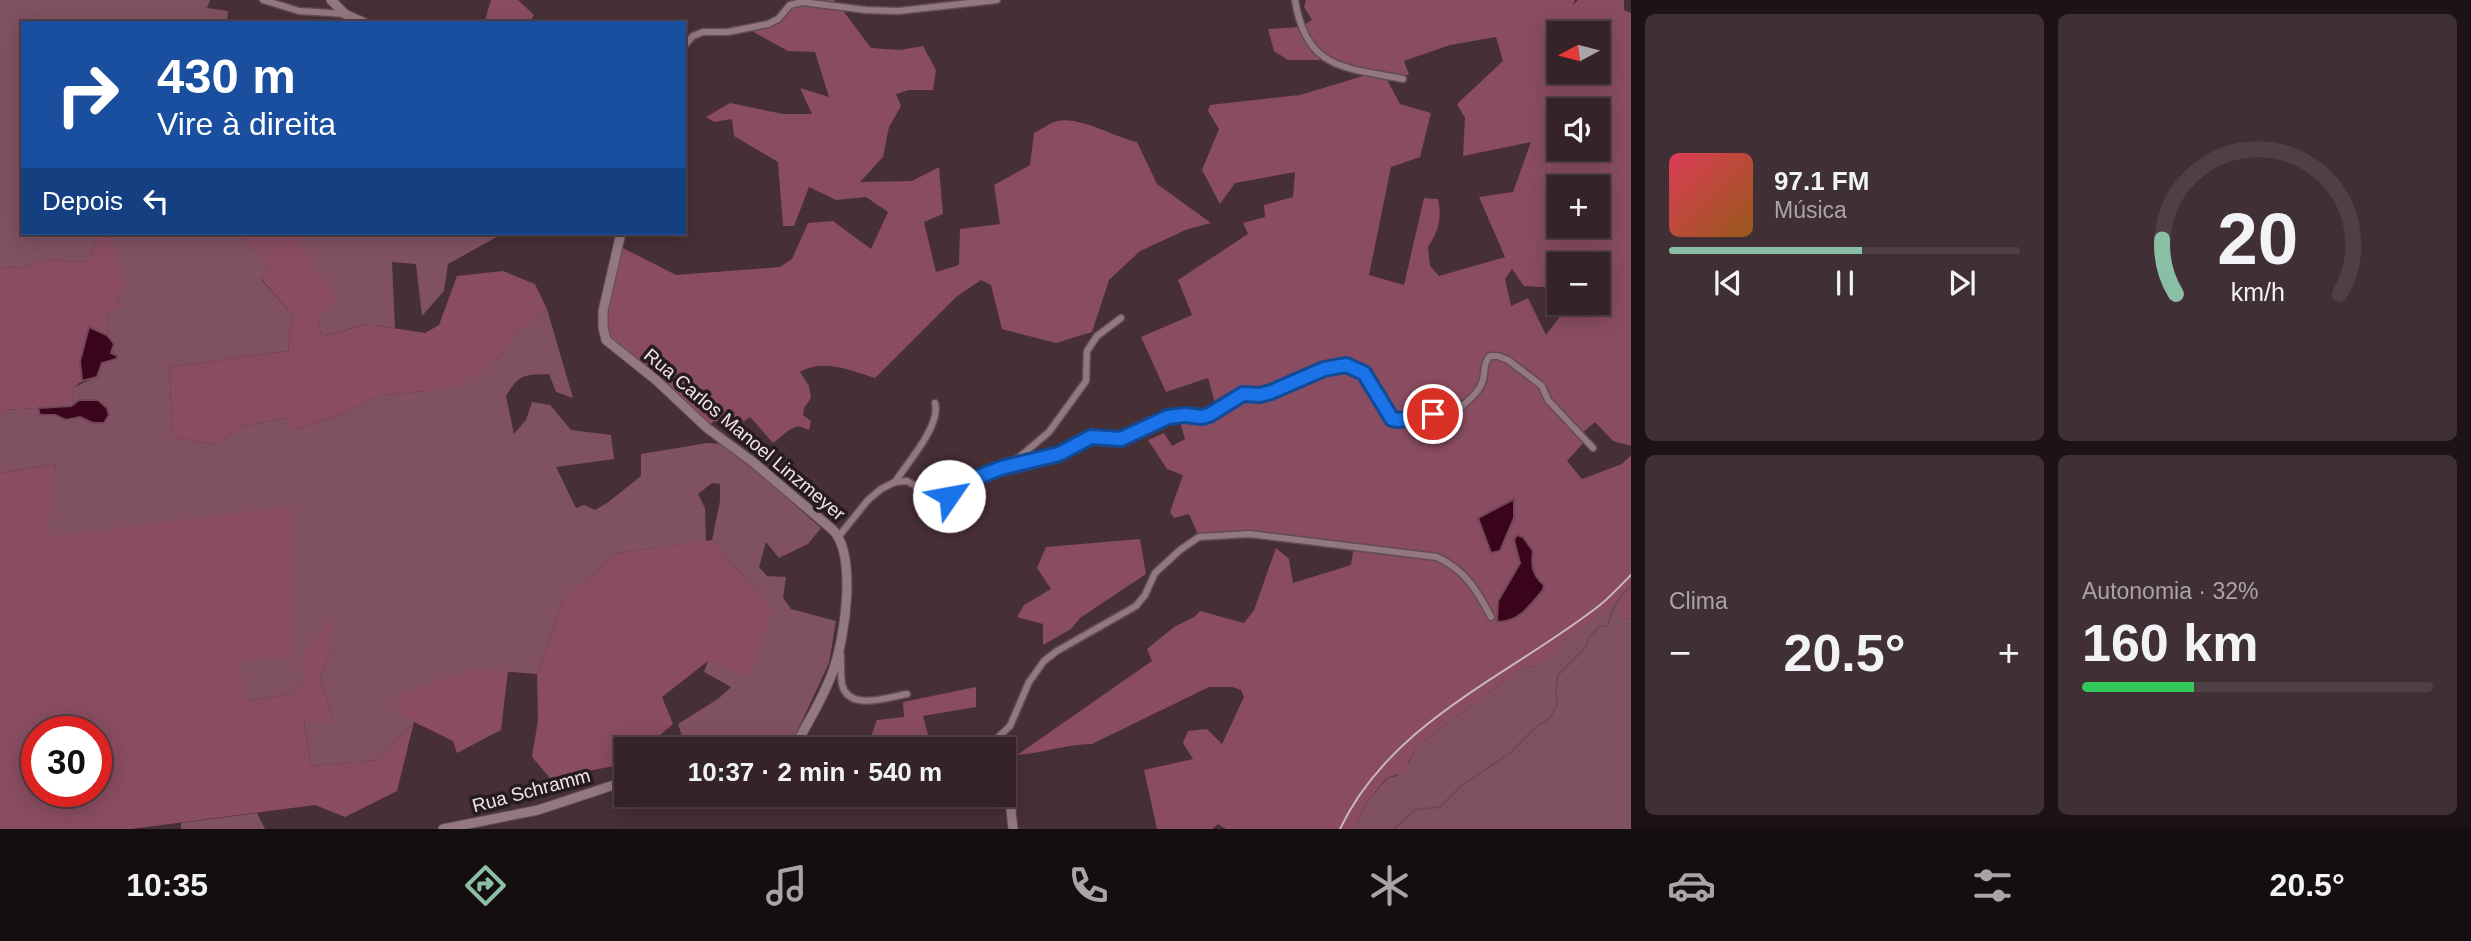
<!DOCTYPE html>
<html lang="pt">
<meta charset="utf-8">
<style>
:root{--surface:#352328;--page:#402f34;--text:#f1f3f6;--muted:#aaa4a8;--line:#4f4045;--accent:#8abfa5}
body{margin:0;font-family:Helvetica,sans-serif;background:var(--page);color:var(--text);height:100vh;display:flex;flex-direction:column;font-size:26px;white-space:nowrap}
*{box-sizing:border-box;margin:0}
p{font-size:23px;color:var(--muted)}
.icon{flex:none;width:38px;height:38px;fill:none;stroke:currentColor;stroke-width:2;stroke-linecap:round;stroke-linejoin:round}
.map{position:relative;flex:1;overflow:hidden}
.drawer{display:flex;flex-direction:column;gap:14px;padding:14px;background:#1d1316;width:840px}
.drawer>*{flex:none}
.hud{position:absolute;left:21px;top:21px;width:665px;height:214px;border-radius:0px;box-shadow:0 4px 18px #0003,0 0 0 2px var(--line);background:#1a4fa0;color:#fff;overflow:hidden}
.needle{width:46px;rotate:263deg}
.controls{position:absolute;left:1547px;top:21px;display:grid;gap:14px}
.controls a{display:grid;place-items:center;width:63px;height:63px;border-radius:0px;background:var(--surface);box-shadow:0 4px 18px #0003,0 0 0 2px var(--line);font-size:35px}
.speed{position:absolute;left:21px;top:716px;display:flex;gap:14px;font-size:35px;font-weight:700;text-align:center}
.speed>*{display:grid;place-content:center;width:91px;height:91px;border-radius:50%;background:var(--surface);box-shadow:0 4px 18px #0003,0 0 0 2px var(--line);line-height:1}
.speed .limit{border:10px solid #d22;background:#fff;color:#111}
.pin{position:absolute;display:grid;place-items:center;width:60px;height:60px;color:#fff;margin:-30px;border:4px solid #fff;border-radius:50%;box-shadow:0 2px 7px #0007}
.me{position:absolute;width:77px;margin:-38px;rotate:57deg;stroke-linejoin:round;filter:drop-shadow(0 0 5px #0008)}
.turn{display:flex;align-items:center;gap:24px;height:147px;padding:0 21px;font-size:32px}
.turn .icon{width:91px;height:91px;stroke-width:2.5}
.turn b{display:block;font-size:49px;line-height:60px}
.then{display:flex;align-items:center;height:66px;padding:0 21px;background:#0003;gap:14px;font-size:26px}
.big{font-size:52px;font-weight:800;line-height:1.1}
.drawer .widget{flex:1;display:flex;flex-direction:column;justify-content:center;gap:10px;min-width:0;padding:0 24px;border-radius:10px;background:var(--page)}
.drawer .dial{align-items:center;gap:0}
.dial svg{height:182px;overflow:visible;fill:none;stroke:var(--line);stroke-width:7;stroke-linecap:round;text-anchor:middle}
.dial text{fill:var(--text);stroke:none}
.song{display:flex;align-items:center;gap:21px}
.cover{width:84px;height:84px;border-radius:10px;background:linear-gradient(135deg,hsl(350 70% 55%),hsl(30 70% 35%))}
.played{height:7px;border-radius:4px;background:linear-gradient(90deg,var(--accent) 55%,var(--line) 55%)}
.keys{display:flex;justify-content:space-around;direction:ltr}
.heat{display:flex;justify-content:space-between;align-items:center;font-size:38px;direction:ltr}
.charge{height:10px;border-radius:5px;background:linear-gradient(90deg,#34c759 32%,var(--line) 0)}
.drawer .tiles{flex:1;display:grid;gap:14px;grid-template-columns:repeat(2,1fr)}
.trip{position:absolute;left:614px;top:737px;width:402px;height:70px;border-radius:0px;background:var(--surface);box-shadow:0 4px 18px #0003,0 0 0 2px var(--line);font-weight:800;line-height:70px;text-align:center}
.tabs{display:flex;height:112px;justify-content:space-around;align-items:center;background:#150e10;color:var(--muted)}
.tabs .icon{width:49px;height:49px}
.tabs .active{color:var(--accent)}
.tabs b{font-size:32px;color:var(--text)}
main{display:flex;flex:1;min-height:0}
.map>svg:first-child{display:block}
.green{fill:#805160}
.forest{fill:#894c61;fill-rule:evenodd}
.water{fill:#3b041d;stroke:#72475a;stroke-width:2}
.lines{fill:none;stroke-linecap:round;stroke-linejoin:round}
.stream{stroke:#72475a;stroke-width:2}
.street-casing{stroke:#604c52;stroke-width:9}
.secondary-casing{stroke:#604c52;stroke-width:11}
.street{stroke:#947880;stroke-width:6}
.secondary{stroke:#947880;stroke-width:9}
.rail{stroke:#c9b7bc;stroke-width:2}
.route-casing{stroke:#114b97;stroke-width:18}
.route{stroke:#1a73e8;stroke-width:12}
.labels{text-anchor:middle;stroke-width:7;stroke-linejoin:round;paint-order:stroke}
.street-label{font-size:19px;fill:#f3e3e7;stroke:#261b1e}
</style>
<main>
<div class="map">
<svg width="1631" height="829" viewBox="0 0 1631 829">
<rect width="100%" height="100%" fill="#472f36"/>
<g class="green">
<polygon points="0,0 210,0 207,8 228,11 227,23 23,23 23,233 98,233 90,260 75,262 49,259 20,268 4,267 0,269"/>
<path d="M100,233H239L271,267L261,279L292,315L288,351L169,367L173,437L215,445L243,426L289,418V431L343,414L380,395L426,391L494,363L514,336L547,309L573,398L556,392L549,374C524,375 520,373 506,396L514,434L526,420L532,402L550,405L571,430L611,435L614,459L556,467L576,508L584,505L595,510L607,503L641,476V454L707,443L726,444L821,528L808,544L779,558L766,542L759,567L767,576L786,577L783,598L791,609L836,621L829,663L796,734L791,739L776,745L743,749H686L678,724L718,699L731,687L704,672L708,661L772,609L712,540L720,501V484L712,483L698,494L705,508L706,541L618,553L564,598L537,674L474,669L414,722L378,760L311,766L304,721L334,723L320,676L333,647L304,684L285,695L248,700L237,661L46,538L56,464L0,473V420L4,410L38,408L40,415H55L66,420L80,417L93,423H103L72,406L74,387L97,377L102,363L116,359L117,355L111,353L114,344L107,335L109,311L121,306L116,294L112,238Z"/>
<polygon points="293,233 504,233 448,264 444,291 422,316 416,264 392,262 395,328 366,324 321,337 318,316"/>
<polygon points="1614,603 1624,620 1631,618 1631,829 1354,829 1368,800 1388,778 1396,776 1408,764 1417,746 1524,667 1536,666 1555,647"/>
<polygon points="257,813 265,829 181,829 181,823"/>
</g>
<g class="forest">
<polygon points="491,0 518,0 534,15 529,23 492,23 485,20"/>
<path d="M794,0H835L831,5L841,8L871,48L900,50L923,46L936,70L933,90H909L896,94L901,106L889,127L883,157L860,182L912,181L939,167L943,214L924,222L936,272L959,265L960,229L1000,224L994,185L1030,165L1034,133C1040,130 1047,125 1054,122C1077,114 1113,137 1137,142L1157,184L1211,223L1188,229L1140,251L1109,280L1092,332L1056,343L1002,329L991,285L981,280L956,297L875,378C851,371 824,358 800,372L809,386L811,398L804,408L803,415L811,421L809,430L798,426L789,430L773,443L750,417L738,425L714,421L708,427L613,345L605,327L611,291L623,248L676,275L780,267L792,259L808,223L833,221L871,249L888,212L866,197L836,200L809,187L794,226H783L778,162L734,136L732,119L714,122L706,117L730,103L783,114H812L800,88L829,97L815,52L788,51L748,29L768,24L795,4Z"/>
<path d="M1306,0H1575L1573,5L1578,0H1624V10L1631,13V446L1613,441L1595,422L1580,435L1585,441L1567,461L1582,479L1622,464L1631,455V618L1624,620L1614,604L1555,647L1556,656L1536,666L1524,667L1417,746L1408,763L1407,771L1387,778L1368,800L1354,829H1226L1218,824L1212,829H1157L1144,770L1193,759L1183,743L1188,731L1207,729L1222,744L1244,697L1241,690L1232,687H1209L1092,744C1067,744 1043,753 1017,755L1152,661L1147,649L1174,627L1194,617L1200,611L1244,623L1254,610L1276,548L1289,559L1293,583L1351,565L1354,546L1249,534L1199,537L1189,514L1174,518L1170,512L1183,475L1167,469L1148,440L1164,433L1172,446L1185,439L1178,415L1202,417L1217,410L1208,378L1166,392L1141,337L1192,315L1178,280L1248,234L1243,223L1265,217L1264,205L1293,197L1295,172L1235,183L1220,204L1202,170L1219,129L1208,111L1210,105L1300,95L1373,73L1328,60H1288L1274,51L1268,29L1300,27L1312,20L1304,7ZM1559,33H1598V72H1559ZM1496,37L1503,61L1457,104L1465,118L1463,156L1531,142L1513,192L1479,197L1505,257L1439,276L1430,266L1428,247C1439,230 1442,219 1438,199L1424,198L1404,285L1369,275L1391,167L1420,157L1431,113L1400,104L1385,76L1409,75L1404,61L1450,45ZM1559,110H1598V149H1559ZM1559,187H1598V226H1559ZM1559,264H1598V303H1570L1546,335L1528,298L1511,306L1505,279L1512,269L1524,286L1559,288Z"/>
<polygon points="98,233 112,238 126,286 116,294 121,306 109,312 107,335 90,328 80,361 82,381 74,387 72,406 4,410 0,420 0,269 4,267 20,268 49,259 75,262 90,260"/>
<polygon points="239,233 293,233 338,300 318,316 321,337 367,324 425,333 439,325 457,276 503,271 535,284 547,309 514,336 494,363 456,386 426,391 380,395 343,414 289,431 289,418 243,426 215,445 173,437 169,367 288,351 292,315 261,278 271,267"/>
<path d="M56,464L47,537L290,506L293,656L238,661L248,700L285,695L304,684L302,658L330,619L333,647L320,676L334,723L304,722L311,766L378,760L414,722L398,714L400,693L474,669L508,671L501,730L457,753L453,741L414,722L397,791L345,817L315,805L131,829H0V473ZM37,732H96V791H37Z"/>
<polygon points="1140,539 1146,574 1080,618 1071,629 1043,645 1043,624 1017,617 1024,605 1051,589 1037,568 1046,547"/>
<polygon points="712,540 772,609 749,678 708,661 662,697 673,724 644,749 626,749 625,764 550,778 532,757 538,720 537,674 564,598 618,553"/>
<polygon points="976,687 976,707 923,716 929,738 869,742 877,720 904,717 903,702"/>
</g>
<g class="water">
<polygon points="89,327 107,335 114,344 111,353 118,356 116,359 102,363 97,377 82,381 80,361"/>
<polygon points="79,400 98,400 107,408 109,415 104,423 93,423 80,417 66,420 55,415 40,415 38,408 71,406"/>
<polygon points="1514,499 1514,518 1500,551 1491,553 1478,518"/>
<path d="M1517,535L1523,537L1533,551C1531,565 1532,575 1544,585L1543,590C1529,606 1520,622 1497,622L1498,601L1520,563L1514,540Z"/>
</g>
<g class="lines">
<path class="stream" d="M1394,829L1415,810L1440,807L1461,786L1511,752L1536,727L1549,719L1557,705L1556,693L1558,675L1585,648L1589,637L1599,627L1608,626C1610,612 1620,595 1631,586"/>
<defs>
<g id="street">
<polyline points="263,0 299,11 345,14"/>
<path d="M1295,0C1306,70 1344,67 1403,79"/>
<polyline points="684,46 693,36 703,32 728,32 768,24 778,19 790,5 802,2 866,10 898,11 997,0"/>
<polyline points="1010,465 1049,432 1086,381 1087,351 1097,336 1121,318"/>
<path d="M895,482C907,463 941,426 935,403"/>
<path d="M839,536L868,500L881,489L895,482L907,481L932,495L949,496L976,478L1001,468L1065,452L1091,437L1121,439L1168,417L1185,415L1202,417L1209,415L1243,394L1260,395L1271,392L1324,369L1346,365L1364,373L1392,419L1399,421L1422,413L1449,417C1460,407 1476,397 1482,383C1486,373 1482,365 1490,356H1498L1508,360L1542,386L1548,400L1593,448"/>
<path d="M840,650C842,661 840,673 842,684C848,712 888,697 907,694"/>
<path d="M986,749L1010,726L1029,682L1044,661L1057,651L1136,606L1145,595L1155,573L1180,550L1199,537L1249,534L1437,557C1465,570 1477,590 1491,617"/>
</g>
<g id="secondary">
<polyline points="331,0 345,14 365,23"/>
<path d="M621,233L603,311V327L606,340L656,380L707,428L753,462L833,530C857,556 845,636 834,668C825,696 808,721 795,747"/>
<polyline points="770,749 795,747 804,749"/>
<path d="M854,749C893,746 933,739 971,749"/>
<polyline points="1004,780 1010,801 1013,829"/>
<polyline points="443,829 538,810 626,781"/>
</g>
</defs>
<use href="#street" class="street-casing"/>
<use href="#secondary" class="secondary-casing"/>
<use href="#street" class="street"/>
<use href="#secondary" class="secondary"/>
<path class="rail" d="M1340,829C1391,721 1511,675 1600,605C1611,596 1621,585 1631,575"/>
</g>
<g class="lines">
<defs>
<path id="route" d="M949,496L976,478L1001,468L1059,454L1091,437L1121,439L1168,417L1185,415L1202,417L1209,415L1243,394L1260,395L1271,392L1324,369L1346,365L1364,373L1392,419C1406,423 1418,413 1433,414"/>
</defs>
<use href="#route" class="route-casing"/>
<use href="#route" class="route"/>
</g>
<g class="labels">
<g class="street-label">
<text transform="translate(745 434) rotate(40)" y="7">Rua Carlos Manoel Linzmeyer</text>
<text transform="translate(531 790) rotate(-15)" y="7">Rua Schramm</text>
</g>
</g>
</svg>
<div class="controls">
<a><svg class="needle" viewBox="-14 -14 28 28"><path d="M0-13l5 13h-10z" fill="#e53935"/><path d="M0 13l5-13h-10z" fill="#aaa4a8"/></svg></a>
<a><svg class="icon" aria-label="sound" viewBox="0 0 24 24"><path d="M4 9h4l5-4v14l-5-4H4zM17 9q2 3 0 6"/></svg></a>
<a>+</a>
<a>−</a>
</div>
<div class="speed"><div class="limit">30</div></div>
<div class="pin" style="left:1433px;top:414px;background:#d93025"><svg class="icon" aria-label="arrive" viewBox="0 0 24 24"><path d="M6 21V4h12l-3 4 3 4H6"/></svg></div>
<svg class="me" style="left:949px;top:496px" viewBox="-20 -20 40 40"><circle r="19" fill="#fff"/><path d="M0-13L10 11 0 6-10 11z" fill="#1a73e8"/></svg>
<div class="trip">10:37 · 2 min · 540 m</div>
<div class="hud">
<div class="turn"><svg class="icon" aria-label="right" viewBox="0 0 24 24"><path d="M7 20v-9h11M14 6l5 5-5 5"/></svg><div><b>430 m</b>Vire à direita</div></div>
<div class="then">Depois<svg class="icon" aria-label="left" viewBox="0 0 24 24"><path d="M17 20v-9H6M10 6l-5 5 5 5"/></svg></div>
</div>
</div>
<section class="drawer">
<div class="tiles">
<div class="widget">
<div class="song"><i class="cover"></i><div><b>97.1 FM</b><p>Música</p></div></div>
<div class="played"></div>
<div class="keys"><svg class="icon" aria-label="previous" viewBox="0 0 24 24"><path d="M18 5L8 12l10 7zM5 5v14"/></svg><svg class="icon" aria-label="pause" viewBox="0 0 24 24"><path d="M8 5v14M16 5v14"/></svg><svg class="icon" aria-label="next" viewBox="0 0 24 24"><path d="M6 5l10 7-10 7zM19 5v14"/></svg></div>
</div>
<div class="widget dial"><svg viewBox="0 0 100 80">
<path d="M14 69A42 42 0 1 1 86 69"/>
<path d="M14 69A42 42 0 0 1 8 45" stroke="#8abfa5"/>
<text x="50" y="56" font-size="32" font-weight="700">20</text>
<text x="50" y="72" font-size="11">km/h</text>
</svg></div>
<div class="widget"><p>Clima</p>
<div class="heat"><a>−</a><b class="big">20.5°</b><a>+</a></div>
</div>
<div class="widget"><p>Autonomia · 32%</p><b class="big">160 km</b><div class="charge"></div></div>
</div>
</section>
</main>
<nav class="tabs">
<b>10:35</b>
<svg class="icon active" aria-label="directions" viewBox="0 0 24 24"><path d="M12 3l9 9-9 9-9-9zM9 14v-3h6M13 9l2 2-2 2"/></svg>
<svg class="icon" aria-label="music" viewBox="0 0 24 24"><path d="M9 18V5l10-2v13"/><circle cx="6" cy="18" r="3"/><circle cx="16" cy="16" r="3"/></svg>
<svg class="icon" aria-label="phone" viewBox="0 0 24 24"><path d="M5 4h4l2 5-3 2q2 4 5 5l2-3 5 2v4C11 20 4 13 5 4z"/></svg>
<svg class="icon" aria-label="climate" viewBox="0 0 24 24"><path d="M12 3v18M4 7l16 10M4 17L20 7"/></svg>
<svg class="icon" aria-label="car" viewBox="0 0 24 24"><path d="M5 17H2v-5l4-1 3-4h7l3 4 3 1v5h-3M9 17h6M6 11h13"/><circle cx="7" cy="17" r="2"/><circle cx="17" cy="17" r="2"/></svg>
<svg class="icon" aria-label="filters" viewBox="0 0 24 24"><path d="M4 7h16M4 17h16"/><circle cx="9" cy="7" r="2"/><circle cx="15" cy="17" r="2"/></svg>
<b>20.5°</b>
</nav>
